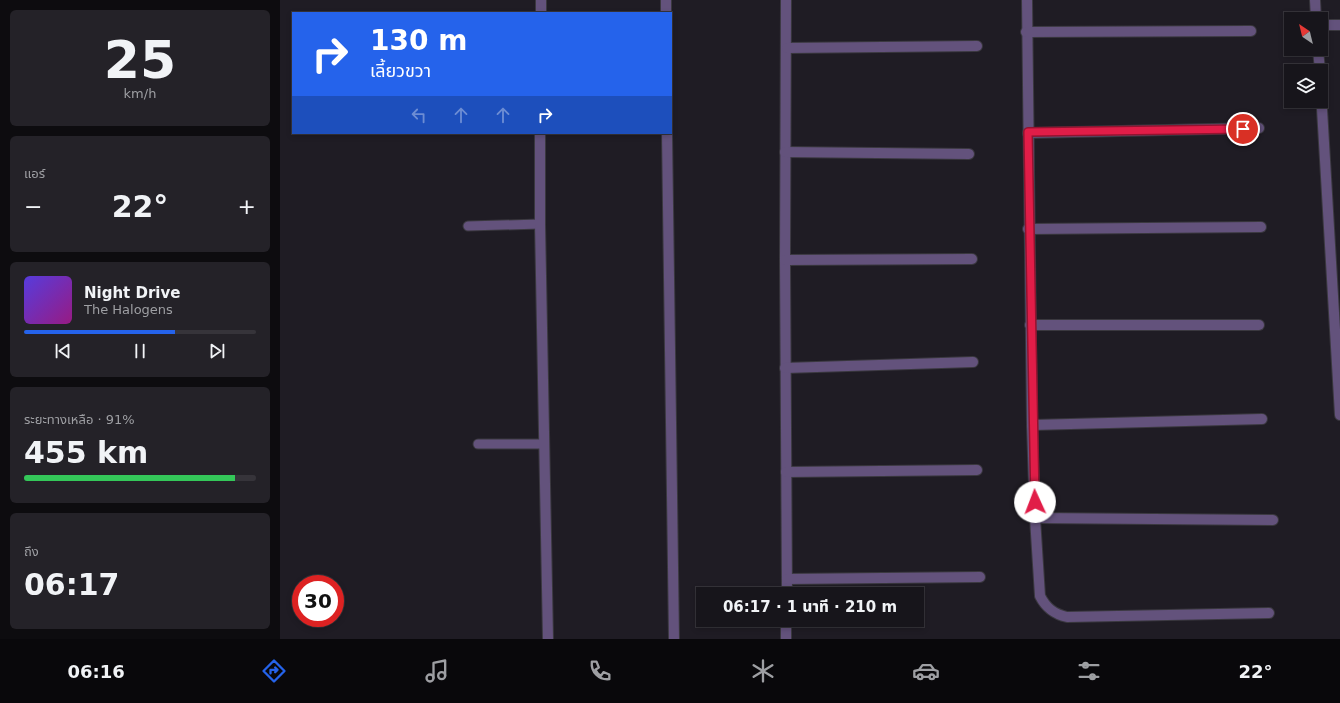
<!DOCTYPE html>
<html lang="th">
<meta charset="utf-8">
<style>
:root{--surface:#17151b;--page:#242228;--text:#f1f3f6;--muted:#9e9fa3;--line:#36343a;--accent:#2563eb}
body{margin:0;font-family:"DejaVu Sans","Noto Sans Thai",sans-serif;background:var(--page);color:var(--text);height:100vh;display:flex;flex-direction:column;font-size:15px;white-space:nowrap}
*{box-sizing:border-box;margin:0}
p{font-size:13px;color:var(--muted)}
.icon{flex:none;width:22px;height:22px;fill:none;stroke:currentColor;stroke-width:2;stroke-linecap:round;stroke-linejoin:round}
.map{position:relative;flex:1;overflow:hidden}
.sheet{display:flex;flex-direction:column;gap:10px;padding:10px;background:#0d0c0f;width:280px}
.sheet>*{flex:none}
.guide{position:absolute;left:12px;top:12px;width:380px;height:122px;border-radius:0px;box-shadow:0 2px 6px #0003,0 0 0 1px var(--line);background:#2563eb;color:#fff;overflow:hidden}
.needle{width:26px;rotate:325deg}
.tools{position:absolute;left:1004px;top:12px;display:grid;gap:8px}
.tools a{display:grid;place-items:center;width:44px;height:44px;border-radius:0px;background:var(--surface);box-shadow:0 2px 6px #0003,0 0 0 1px var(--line);font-size:20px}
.speed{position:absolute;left:12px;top:575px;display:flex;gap:8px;font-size:20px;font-weight:700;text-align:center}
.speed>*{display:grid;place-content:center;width:52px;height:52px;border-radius:50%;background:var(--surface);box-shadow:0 2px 6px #0003,0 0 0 1px var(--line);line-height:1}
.speed .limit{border:6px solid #d22;background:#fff;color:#111}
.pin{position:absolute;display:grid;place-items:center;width:34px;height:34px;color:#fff;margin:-17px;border:2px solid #fff;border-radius:50%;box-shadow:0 1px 4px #0007}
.me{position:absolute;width:44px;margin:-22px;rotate:358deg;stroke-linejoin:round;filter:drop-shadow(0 0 3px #0008)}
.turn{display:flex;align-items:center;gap:14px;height:84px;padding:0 12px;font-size:18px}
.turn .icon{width:52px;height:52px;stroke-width:2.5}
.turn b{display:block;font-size:28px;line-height:34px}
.lanes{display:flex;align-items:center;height:38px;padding:0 12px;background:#0003;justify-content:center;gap:20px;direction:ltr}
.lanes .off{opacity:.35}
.big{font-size:30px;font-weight:800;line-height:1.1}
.sheet .card{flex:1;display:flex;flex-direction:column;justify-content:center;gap:6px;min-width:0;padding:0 14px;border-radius:6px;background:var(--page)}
.sheet .dial{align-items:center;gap:0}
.dial b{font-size:52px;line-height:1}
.song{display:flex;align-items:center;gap:12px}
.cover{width:48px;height:48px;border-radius:6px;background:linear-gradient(135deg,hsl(250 70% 55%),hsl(310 70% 35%))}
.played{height:4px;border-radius:2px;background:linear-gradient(90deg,var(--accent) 65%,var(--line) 65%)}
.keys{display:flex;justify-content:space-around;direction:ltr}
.heat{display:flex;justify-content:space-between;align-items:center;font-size:22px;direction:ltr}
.charge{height:6px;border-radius:3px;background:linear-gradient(90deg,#34c759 91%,var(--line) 0)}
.trip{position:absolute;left:416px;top:587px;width:228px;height:40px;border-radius:0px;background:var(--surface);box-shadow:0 2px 6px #0003,0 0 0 1px var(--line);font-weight:800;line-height:40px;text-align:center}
.tab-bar{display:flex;height:64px;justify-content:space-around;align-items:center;background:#09080b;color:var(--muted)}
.tab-bar .icon{width:28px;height:28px}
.tab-bar .current{color:var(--accent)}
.tab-bar b{font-size:18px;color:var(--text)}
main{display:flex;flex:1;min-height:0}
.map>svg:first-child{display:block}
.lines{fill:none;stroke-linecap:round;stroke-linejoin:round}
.service-casing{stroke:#3a383f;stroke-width:11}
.minor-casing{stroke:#3a383f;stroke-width:12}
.service{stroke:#63527c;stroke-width:9}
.minor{stroke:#63527c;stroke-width:10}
.route-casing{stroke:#92132f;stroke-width:10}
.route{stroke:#e11d48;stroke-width:7}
</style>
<main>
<section class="sheet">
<div class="card dial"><b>25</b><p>km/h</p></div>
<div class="card"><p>แอร์</p>
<div class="heat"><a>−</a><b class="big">22°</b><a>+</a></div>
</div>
<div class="card">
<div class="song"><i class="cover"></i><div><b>Night Drive</b><p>The Halogens</p></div></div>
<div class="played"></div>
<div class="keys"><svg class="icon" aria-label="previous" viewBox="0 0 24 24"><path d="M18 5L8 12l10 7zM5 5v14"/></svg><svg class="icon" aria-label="pause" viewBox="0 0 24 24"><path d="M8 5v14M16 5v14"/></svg><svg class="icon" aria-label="next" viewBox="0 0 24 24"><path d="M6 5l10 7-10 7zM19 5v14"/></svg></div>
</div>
<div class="card"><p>ระยะทางเหลือ · 91%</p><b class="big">455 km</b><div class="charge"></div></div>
<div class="card"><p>ถึง</p><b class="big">06:17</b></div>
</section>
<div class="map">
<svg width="1060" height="639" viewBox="0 0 1060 639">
<rect width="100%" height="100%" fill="#1f1c24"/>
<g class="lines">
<defs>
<g id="service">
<polyline points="188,226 260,224"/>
<polyline points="198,444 264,444"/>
</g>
<g id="minor">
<polyline points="386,0 386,13"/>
<polyline points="506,0 505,260 507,594"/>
<path d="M747,0L752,425L755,518L760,596C766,608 774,614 787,617L989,613"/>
<polyline points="1035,0 1036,19"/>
<polyline points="261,13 261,0"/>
<polyline points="1041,25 1060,25"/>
<polyline points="746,32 971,31"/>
<polyline points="507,48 697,46"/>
<polyline points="1038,49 1040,71"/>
<polyline points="1041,92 1060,415"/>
<polyline points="260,133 260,224 268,639"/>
<polyline points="387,133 394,639"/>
<polyline points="748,133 979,128"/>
<polyline points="505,152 689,154"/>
<polyline points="748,229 981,227"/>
<polyline points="505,260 692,259"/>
<polyline points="750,325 979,325"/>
<polyline points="505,368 693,362"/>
<polyline points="752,425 982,419"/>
<polyline points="506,472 697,470"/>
<polyline points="755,518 993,520"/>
<polyline points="507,579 700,577"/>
<polyline points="506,639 506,620"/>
</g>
</defs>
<use href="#service" class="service-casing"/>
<use href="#minor" class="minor-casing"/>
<use href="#service" class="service"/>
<use href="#minor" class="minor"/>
</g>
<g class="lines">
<defs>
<polyline id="route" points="755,502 748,132 963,129"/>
</defs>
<use href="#route" class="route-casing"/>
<use href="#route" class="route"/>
</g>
</svg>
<div class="tools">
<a><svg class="needle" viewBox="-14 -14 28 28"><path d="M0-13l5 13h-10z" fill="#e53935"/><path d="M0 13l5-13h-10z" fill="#9e9fa3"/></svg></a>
<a><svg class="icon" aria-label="layers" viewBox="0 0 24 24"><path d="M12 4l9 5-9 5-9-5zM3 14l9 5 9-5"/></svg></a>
</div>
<div class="speed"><div class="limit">30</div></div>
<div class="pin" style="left:963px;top:129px;background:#d93025"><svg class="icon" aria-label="arrive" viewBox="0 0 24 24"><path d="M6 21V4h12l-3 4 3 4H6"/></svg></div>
<svg class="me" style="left:755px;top:502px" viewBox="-20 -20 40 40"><circle r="19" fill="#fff"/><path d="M0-13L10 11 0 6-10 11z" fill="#e11d48"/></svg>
<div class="trip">06:17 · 1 นาที · 210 m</div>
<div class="guide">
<div class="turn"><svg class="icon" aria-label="right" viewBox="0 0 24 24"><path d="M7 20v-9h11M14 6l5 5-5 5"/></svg><div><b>130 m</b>เลี้ยวขวา</div></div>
<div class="lanes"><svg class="icon off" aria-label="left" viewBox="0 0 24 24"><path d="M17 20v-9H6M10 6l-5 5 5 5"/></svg><svg class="icon off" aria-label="ahead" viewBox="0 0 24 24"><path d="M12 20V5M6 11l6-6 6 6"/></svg><svg class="icon off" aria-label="ahead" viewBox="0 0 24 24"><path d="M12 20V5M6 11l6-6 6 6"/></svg><svg class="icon" aria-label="right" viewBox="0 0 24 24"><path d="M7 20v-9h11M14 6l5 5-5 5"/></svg></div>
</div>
</div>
</main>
<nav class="tab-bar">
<b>06:16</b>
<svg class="icon current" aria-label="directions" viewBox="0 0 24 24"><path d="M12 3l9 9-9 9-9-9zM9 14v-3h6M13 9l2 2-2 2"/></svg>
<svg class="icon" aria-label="music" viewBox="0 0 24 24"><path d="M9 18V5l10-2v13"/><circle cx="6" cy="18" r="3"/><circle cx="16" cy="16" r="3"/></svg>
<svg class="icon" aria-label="phone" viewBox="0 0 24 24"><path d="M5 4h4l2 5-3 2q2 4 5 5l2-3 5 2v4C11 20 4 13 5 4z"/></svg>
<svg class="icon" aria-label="climate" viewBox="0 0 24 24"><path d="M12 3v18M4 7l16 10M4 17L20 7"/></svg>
<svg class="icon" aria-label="car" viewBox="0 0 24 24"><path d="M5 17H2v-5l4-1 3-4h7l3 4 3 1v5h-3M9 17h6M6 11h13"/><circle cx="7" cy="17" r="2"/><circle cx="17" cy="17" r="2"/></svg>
<svg class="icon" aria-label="filters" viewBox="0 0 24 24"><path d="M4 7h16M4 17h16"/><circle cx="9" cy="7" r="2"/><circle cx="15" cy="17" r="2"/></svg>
<b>22°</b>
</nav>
